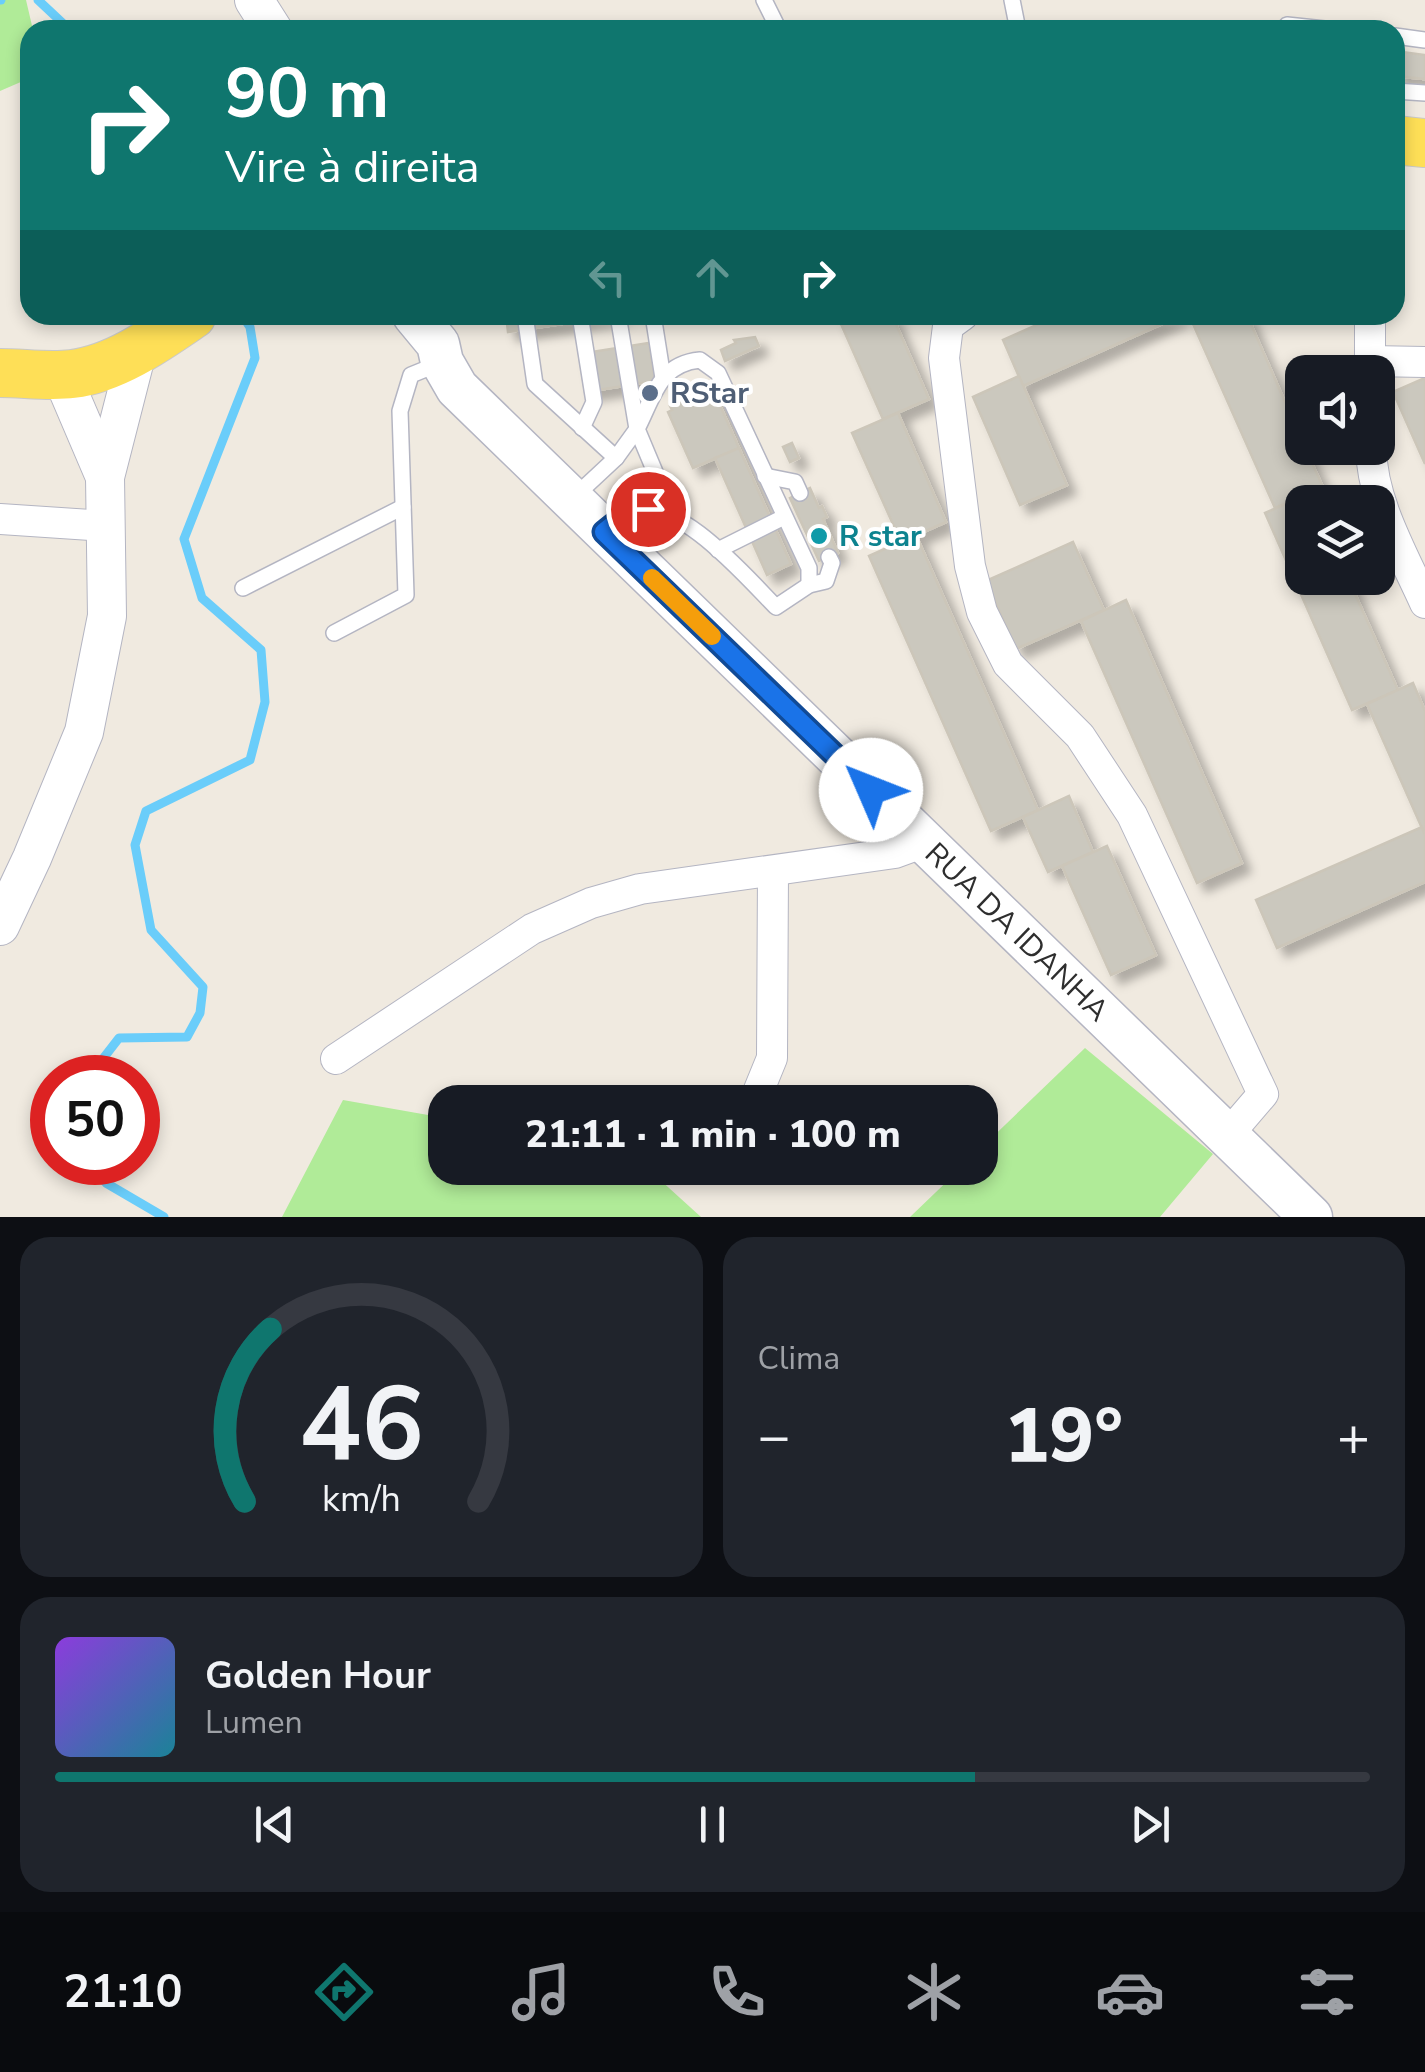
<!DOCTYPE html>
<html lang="pt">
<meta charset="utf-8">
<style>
:root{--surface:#171b24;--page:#20242c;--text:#f1f3f6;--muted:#9ea1a6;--line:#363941;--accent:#0f766e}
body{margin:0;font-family:"Nunito Sans",sans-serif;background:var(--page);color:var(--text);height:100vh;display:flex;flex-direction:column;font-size:38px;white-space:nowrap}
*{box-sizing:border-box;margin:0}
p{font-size:32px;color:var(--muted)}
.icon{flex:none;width:55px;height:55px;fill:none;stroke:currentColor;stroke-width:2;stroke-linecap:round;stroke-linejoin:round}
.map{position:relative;height:1217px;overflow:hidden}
.side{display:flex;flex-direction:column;gap:20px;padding:20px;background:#0d0f14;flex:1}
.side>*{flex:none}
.banner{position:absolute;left:20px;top:20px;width:1385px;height:305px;border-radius:30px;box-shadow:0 5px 15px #0003;background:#0f766e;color:#fff;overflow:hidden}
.buttons{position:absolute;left:1285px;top:355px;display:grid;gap:20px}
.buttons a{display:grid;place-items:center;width:110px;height:110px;border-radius:20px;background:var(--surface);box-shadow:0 5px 15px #0003;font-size:50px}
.speed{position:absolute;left:30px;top:1055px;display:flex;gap:20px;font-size:50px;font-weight:700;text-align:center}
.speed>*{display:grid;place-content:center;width:130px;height:130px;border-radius:50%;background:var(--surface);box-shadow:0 5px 15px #0003;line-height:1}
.speed .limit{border:15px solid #d22;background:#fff;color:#111}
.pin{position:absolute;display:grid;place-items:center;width:85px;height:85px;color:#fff;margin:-42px;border:5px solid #fff;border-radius:50%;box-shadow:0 2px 10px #0007}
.me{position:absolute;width:110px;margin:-55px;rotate:314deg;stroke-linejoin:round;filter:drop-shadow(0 0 8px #0008)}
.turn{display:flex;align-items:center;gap:35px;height:210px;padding:0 40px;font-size:45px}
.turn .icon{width:130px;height:130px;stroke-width:2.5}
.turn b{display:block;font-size:70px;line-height:85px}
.lanes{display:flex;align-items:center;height:95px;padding:0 40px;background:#0003;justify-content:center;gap:50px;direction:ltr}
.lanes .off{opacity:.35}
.big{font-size:75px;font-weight:800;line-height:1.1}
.side .card{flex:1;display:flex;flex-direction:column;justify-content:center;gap:15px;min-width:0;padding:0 35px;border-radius:30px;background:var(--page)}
.side .dial{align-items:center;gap:0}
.dial svg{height:260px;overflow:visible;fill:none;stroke:var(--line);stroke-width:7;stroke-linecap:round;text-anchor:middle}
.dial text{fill:var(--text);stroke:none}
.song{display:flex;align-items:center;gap:30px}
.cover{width:120px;height:120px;border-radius:15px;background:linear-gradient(135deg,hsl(270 70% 55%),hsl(190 70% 35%))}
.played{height:10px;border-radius:5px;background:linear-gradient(90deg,var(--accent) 70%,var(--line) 70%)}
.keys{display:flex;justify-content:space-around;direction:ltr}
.heat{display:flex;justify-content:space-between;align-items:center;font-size:55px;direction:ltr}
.side .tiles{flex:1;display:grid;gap:20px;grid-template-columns:1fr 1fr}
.card:last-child{grid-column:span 2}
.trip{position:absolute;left:428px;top:1085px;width:570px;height:100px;border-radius:30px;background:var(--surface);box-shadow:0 5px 15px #0003;font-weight:800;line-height:100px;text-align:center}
.menu{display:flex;height:160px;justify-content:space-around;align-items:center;background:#090b0e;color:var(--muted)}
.menu .icon{width:70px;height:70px}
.menu .on{color:var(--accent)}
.menu b{font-size:45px;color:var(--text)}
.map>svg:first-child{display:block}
.green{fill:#b0eb98}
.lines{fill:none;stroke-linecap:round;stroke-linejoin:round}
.stream{stroke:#6acdfa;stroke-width:9}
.building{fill:#cbc8be;stroke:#ccc6b9;stroke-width:2.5;filter:url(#shadow)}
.service-casing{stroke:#b4b5c2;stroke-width:18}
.minor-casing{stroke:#b4b5c2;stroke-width:32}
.tertiary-casing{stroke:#b4b5c2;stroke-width:40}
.secondary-casing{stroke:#b4b5c2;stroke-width:45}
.primary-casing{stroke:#c9c9c9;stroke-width:50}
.service{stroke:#fff;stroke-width:15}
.minor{stroke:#fff;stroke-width:30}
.tertiary{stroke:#fff;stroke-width:38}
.secondary{stroke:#fff;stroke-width:42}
.primary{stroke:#fedf57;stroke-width:48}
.route-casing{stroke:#114b97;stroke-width:25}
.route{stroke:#1a73e8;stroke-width:18}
.slow{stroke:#f59e0b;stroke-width:18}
.service-dot{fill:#5c6f8a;stroke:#fff;stroke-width:4}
.culture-dot{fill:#0f9aa8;stroke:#fff;stroke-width:4}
.labels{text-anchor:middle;stroke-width:8;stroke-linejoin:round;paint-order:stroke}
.service-label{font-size:30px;font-weight:bold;fill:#4e5e75;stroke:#fff;text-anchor:start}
.culture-label{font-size:30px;font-weight:bold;fill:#0d838f;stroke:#fff;text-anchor:start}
.street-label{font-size:30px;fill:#2e2e2e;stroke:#fff}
</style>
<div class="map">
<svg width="1425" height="1217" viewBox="0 0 1425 1217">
<defs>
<filter id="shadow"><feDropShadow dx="9" dy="9" stdDeviation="5" flood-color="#0004"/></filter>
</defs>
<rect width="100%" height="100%" fill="#f0eae0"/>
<g class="green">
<polygon points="0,0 26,0 33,30 30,30 30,78 0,91"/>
<polygon points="1085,1048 1213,1154 1160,1217 910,1217 961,1168 980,1168 980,1149"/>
<polygon points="343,1100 445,1118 445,1168 647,1168 701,1217 282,1217"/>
</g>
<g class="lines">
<g class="stream">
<polyline points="0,0 1,0"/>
<polyline points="38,0 70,30"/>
<polyline points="88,1078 119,1038 187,1037 200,1013 203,987 151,930 135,845 146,811 250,760 265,702 261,650 202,598 184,539 255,358 250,327 242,315"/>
<polyline points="91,1162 106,1183 164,1217"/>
</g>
</g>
<g class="building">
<polygon points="1395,51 1425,55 1425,79 1395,76"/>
<polygon points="506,315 621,315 508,332"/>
<polygon points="837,315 892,315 929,399 883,419"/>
<polygon points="1059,315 1182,315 1023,386 1003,340"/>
<polygon points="1189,315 1247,315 1302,441 1302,448 1305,448 1323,487 1275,508"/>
<polygon points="755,337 759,346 725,361 721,350 736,343 734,340"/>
<polygon points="649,343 655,381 585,392 579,354"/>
<polygon points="1019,376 1067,485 1020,505 973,397"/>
<polygon points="1425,378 1425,464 1393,392"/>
<polygon points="702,391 705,396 714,392 739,448 693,468 668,412 672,410 670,406"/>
<polygon points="898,413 946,522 901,542 852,433"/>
<polygon points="792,443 799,458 790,462 783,447"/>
<polygon points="739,448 791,564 767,575 715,458"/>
<polygon points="810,488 819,508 822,506 827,517 823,519 838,553 819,561 790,498"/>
<polygon points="1310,493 1314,502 1302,502 1302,578 1348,578 1398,690 1352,710 1265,513"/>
<polygon points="916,535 1038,810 991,831 869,556"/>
<polygon points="1073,542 1104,610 1016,649 986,581"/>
<polygon points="1126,600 1242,863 1197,883 1081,621"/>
<polygon points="1413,683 1425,711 1425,835 1367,704"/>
<polygon points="1069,796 1093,852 1048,872 1023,817"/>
<polygon points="1422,827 1425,835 1425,882 1277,948 1256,900"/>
<polygon points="1107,846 1156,955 1111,975 1062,866"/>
</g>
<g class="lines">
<defs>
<g id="service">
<polyline points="764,0 779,30"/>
<polyline points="1012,0 1018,30"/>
<polyline points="1288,30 1287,25 1334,30"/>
<polyline points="1395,36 1425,40"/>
<polyline points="1395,91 1425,93"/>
<polyline points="525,315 535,384 616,458"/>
<polyline points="580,315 594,402 582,428"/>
<polyline points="653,315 663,378"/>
<polyline points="765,476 795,482 800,493"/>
<polyline points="572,499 616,458 637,429 618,315"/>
<path d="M673,515L637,429C654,396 659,364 700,360L718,373L809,568V585"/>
<path d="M606,530C614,524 622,514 631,511C677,495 747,578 776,607L809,585L826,581L832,563L829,557"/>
<polyline points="718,550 784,517"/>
<polyline points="243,588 403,507"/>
<polyline points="334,633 406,595 400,411 411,375 438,364"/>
</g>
<g id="minor">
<polyline points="963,315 948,326 944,358 970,566 982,612 1008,664 1080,736 1132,815 1263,1094 1227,1136"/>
<polyline points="1370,315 1370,372"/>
<polyline points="1370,361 1425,362"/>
<path d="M1371,448C1372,502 1403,554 1425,603"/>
<polyline points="0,519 106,526"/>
<polyline points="336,1059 532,929 591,903 640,889 895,853 925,842"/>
<polyline points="754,1102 772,1058 773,871"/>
</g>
<g id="tertiary">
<polyline points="254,0 273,30"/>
<polyline points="61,374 105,477"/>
<polyline points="0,926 32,858 84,732 107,616 105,477 138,348"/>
</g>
<polyline id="secondary" points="414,315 438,344 442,362 457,388 1311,1217"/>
<g id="primary">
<polyline points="1395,140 1425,143"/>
<path d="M0,373C23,373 49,377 72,374C115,369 157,339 192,315"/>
</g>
</defs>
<use href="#service" class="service-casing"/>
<use href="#minor" class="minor-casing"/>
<use href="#tertiary" class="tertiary-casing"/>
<use href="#secondary" class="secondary-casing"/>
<use href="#primary" class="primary-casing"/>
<use href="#service" class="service"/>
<use href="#minor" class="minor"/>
<use href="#tertiary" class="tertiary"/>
<use href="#secondary" class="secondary"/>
<use href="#primary" class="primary"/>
</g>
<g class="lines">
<defs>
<polyline id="route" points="648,509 629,512 604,532 871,790"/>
</defs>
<use href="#route" class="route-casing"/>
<use href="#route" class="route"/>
<polyline class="slow" points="652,578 712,636"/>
</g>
<circle class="service-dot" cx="650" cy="393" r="10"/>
<circle class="culture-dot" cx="819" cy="536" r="10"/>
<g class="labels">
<g class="service-label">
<text x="670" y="403">RStar</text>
</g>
<g class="culture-label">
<text x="839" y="546">R star</text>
</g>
<g class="street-label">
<text transform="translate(1017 932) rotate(44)" y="10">RUA DA IDANHA</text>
</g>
</g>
</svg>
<div class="buttons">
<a><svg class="icon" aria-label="sound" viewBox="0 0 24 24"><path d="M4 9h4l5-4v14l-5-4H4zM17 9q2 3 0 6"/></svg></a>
<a><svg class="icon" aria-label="layers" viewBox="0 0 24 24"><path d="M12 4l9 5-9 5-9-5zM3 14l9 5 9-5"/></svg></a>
</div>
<div class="speed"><div class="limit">50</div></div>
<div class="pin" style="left:648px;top:509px;background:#d93025"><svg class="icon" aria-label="arrive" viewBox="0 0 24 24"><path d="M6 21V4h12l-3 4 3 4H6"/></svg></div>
<svg class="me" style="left:871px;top:790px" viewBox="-20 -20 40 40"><circle r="19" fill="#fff"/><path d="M0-13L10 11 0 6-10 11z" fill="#1a73e8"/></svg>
<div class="trip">21:11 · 1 min · 100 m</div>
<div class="banner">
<div class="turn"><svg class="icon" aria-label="right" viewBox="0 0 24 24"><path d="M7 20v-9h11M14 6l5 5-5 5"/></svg><div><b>90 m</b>Vire à direita</div></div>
<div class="lanes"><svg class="icon off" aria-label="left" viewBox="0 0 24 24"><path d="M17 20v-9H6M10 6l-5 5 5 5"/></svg><svg class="icon off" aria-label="ahead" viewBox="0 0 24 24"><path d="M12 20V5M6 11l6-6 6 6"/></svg><svg class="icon" aria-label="right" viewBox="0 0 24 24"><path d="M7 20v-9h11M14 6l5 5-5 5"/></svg></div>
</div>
</div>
<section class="side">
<div class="tiles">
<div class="card dial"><svg viewBox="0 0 100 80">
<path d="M14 69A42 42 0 1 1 86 69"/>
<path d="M14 69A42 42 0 0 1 22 16" stroke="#0f766e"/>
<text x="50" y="56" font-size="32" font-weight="700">46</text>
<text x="50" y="72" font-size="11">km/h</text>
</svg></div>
<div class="card"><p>Clima</p>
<div class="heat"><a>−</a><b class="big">19°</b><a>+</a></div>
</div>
<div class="card">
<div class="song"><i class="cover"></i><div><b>Golden Hour</b><p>Lumen</p></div></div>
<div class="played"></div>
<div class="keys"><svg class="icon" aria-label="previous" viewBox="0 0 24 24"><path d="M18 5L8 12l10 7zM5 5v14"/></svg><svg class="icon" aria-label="pause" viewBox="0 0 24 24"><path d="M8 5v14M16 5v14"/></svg><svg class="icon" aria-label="next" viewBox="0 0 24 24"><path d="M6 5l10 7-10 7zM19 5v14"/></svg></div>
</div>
</div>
</section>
<nav class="menu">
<b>21:10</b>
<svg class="icon on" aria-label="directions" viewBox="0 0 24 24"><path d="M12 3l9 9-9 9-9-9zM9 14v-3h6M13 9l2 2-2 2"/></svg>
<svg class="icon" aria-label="music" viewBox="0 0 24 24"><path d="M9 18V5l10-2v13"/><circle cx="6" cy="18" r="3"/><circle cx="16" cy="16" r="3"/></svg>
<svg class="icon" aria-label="phone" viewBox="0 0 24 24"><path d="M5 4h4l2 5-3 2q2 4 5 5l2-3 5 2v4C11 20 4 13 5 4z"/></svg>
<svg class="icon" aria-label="climate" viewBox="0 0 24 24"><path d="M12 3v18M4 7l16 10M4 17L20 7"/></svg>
<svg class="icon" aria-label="car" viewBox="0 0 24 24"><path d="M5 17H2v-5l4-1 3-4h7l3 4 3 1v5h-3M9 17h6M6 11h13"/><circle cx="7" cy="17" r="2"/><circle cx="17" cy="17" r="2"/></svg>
<svg class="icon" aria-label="filters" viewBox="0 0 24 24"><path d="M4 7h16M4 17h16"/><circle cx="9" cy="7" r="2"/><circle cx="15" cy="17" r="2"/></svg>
</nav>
